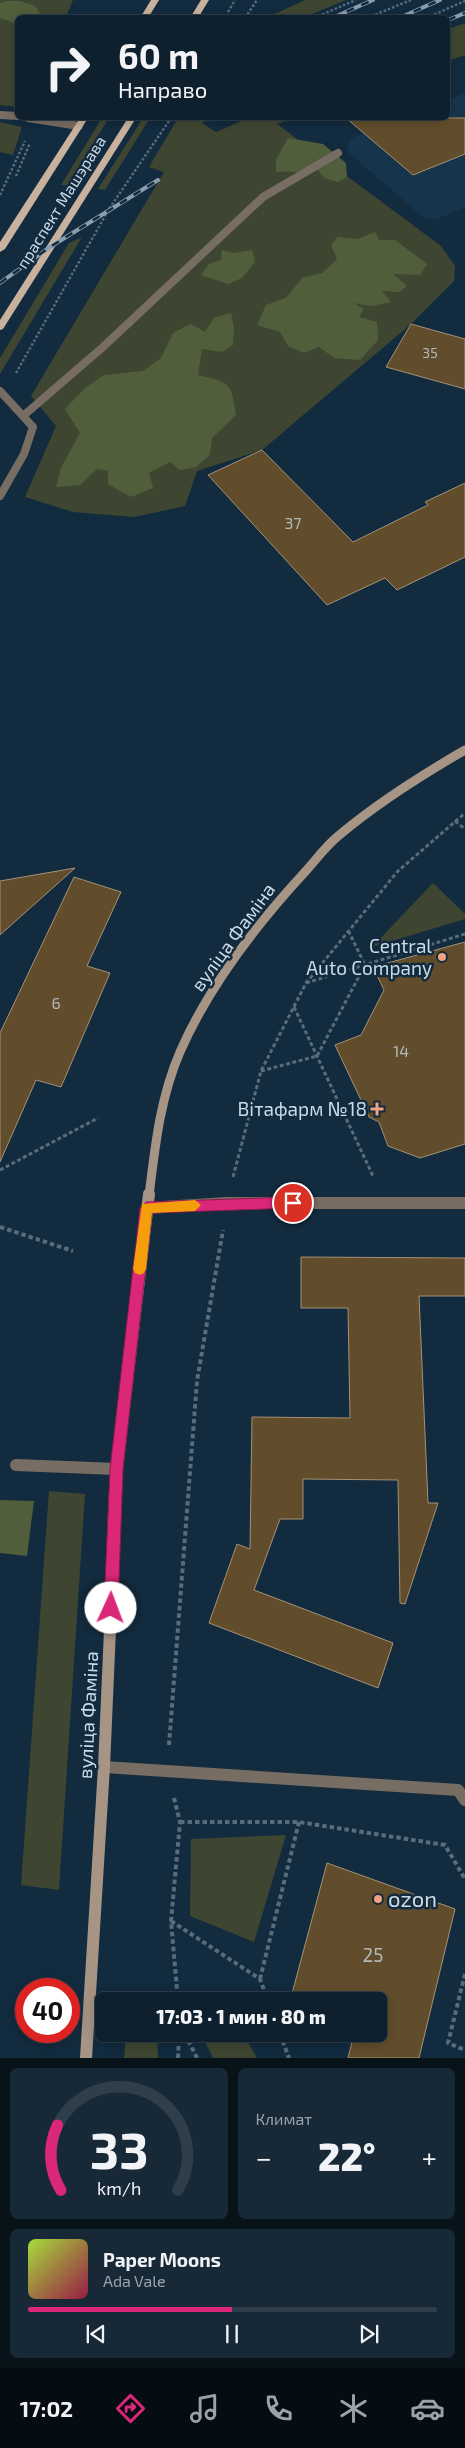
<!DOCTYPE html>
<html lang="ru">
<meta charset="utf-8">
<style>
:root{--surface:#0e202e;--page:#172836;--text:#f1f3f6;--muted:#9ba3aa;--line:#2e3e4a;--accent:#db2777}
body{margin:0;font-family:"Exo 2",sans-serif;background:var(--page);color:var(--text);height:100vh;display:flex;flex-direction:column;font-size:19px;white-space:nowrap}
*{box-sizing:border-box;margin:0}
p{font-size:16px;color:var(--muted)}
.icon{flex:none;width:28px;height:28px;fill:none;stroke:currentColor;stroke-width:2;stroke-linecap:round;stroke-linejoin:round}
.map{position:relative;height:2058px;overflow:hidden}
.drawer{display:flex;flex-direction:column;gap:10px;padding:10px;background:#081219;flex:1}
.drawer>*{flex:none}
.top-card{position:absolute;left:15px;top:15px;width:435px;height:105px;border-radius:8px;box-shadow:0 2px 12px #0003,0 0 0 1px var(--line);background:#0e202e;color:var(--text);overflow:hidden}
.speed{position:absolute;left:15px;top:1978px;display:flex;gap:10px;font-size:25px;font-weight:700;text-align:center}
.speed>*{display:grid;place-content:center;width:65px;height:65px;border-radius:50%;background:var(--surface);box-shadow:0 2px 12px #0003,0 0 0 1px var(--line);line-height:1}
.speed .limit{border:8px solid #d22;background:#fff;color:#111}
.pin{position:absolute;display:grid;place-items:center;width:42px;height:42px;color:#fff;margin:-21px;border:2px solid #fff;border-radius:50%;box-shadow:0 1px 5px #0007}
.me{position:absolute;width:55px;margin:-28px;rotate:2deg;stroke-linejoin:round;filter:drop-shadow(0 0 4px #0008)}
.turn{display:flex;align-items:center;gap:18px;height:105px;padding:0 20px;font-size:22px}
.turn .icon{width:65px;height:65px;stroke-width:2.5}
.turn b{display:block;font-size:35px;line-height:42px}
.big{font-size:38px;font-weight:800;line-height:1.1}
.drawer .widget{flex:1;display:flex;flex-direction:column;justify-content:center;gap:8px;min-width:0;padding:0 18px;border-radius:8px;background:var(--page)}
.drawer .dial{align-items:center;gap:0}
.dial svg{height:130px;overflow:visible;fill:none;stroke:var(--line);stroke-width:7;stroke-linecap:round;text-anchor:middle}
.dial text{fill:var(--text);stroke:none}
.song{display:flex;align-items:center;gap:15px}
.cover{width:60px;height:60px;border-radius:8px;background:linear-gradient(135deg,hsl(80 70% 55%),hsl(340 70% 35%))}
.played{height:5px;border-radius:2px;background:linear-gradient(90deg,var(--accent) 50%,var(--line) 50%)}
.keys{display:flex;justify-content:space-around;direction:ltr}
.heat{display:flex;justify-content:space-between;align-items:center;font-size:28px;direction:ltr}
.drawer .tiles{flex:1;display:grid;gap:10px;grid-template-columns:1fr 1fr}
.widget:last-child{grid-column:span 2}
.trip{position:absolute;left:95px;top:1992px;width:292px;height:50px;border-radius:8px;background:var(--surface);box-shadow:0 2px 12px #0003,0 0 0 1px var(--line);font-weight:800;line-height:50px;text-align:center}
.tab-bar{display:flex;height:80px;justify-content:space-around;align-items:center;background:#060d12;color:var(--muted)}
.tab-bar .icon{width:35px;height:35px}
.tab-bar .active{color:var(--accent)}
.tab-bar b{font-size:22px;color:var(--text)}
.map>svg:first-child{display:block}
.built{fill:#16354d}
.green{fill:#3e4631}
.forest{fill:#515e3c}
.building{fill:#614d2c;stroke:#a59275}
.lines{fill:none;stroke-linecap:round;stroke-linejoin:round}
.path-far2{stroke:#576c7c;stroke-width:2.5;stroke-dasharray:2.5 2;stroke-linecap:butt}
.path-far1{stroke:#576c7c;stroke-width:3;stroke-dasharray:4 2.5;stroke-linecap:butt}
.path{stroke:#576c7c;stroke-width:4;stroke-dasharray:4.5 3;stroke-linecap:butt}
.lane-far1{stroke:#786d63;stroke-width:8}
.lane{stroke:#786d63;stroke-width:12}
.secondary-far1{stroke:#a69484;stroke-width:9}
.secondary{stroke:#a69484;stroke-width:12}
.primary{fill:#c9b29d;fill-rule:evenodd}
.rail-casing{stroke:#8c9ead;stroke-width:4}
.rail{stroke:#122b3e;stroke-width:2.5;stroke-dasharray:8;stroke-linecap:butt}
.route{fill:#db2777;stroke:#8e194d}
.slow{fill:#f59e0b}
.poi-dot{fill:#f2a17e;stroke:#122b3e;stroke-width:2}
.labels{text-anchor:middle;stroke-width:5;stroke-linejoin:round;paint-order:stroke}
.far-number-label{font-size:14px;fill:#b1b8b8}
.far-street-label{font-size:16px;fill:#ccdbe7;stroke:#122b3e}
.number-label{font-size:16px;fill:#b1b8b8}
.street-label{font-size:19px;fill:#ccdbe7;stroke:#122b3e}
.poi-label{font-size:19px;fill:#ccdbe7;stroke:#122b3e;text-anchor:end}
.near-number-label{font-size:19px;fill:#b1b8b8}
.near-poi-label{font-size:22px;fill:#ccdbe7;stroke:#122b3e;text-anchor:start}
</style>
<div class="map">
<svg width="465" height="2058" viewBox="0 0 465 2058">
<rect width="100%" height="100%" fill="#122b3e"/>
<polygon class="built" points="465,93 465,207 435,220 424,218 349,153 347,145 352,138 403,118 448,118 448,100"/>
<g class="green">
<polygon points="0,0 73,0 66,17 18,18 17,107 0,105"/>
<polygon points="305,0 346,0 305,17 268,17"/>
<polygon points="465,23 465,55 448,61 448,29"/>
<polygon points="102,118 109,118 67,186 61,185"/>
<polygon points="143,118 150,118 105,190 98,189"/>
<polygon points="178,118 211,118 202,123 216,132 248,118 294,118 277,124 441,246 455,266 454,281 411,324 262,450 197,471 185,506 134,517 73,512 25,497 56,426 31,396 164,172 149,167"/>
<polygon points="0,122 22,127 13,155 0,152"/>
<polygon points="82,237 0,374 0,358 69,243"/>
<polygon points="433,883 465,914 465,919 372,947"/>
<polygon points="49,1491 85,1494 59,1890 21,1885"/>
<polygon points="286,1835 254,1942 190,1916 191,1839"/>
<polygon points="126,2034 157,2034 158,2058 124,2058"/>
<polygon points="201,2034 243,2034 257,2058 213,2058"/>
</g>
<g class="forest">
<polygon points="7,1 20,1 35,6 40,13 39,16 18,18 17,24 0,18 0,3"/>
<path d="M288,138L323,144L346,163L347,177L338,182L324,178L318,170C304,173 290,171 276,172V160Z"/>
<polygon points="375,232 379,240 395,240 427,264 420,275 393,274 407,286 399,292 382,291 391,302 371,306 354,303 364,309 359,317 377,322 378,340 360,360 334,358 319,347 304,353 288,346 280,332 257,325 266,305 286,298 302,278 322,273 337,259 331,245 338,237 358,239"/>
<polygon points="222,250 234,253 252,250 255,262 242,278 228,284 201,275 209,264 221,260"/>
<path d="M231,313L234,329L233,345L222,352L202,349L198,375C230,383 231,381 236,415L212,438L210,455L196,467L180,470L170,462L149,473L153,488L131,497L108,484V471L97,469L80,485L56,487L61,468L80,433L65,409L85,388L104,375L143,371L161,358L173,333L191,324L205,332L214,318Z"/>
<polygon points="0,1500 34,1501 27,1556 0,1553"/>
</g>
<g class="building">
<polygon points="346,118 465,118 465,154 413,175"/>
<polygon points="411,324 465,339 465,389 386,367"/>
<polygon points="262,450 353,542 428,505 425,502 465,483 465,557 397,590 385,578 327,605 208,475"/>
<polygon points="75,868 0,935 0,881"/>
<polygon points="74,877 121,892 87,966 110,973 61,1087 36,1080 0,1162 0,1033"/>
<polygon points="465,942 465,1144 420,1158 388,1146 379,1122 369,1117 335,1045 361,1035 384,990 373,967"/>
<polygon points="301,1257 465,1258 465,1296 419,1296 428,1503 438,1503 405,1604 400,1603 398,1480 303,1479 303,1519 280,1519 254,1590 393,1643 378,1688 209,1623 237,1544 250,1549 252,1417 350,1418 348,1308 301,1308"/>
<polygon points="327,1863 455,1909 419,2058 348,2058 354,2034 379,2034 379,2001 290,2001"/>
</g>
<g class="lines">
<g class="path-far2">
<polyline points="228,12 235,0"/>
<polyline points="245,18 257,0"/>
<polyline points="314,18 356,0"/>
<polyline points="367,18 411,0"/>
<polyline points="426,18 465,1"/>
<polyline points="16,176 30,143"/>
<polyline points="0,195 25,141"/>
<polyline points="16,373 109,209 171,118"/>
</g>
<g class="path-far1">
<polyline points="455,821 465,829"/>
<polyline points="306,983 465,934"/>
<polyline points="294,1007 373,1176"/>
<polyline points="261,1071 317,1056 365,965 348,930"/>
<polyline points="0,1170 98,1118"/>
<polyline points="233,1177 261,1071 306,983 398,871 465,813"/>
</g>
<g class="path">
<polyline points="0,1227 73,1251"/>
<polyline points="169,1745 197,1381 223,1230"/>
<polyline points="174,1798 180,1822 171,1921 178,2001"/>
<polyline points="180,1822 299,1822 445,1845 465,1879"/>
<polyline points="171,1921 260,1979 268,2001"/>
<polyline points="465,1974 448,2043 465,2050"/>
<polyline points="260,1979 299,1822"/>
<polyline points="185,2034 197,2058"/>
<polyline points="280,2034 289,2058"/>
<polyline points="178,2058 179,2034"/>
</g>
<g class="lane-far1">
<polyline points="0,115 18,116"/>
<polyline points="28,118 79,126"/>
<polyline points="0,391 33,427 24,454 0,496"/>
<polyline points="23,416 103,347 263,197 338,153"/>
</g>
<g class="lane">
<polyline points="147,1208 227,1203 465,1203"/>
<polyline points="16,1465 117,1469"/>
<polyline points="104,1767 458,1790 465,1800"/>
</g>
<path class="secondary-far1" d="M149,1196C155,1147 160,1098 180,1052C208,988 257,924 304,873C315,861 325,847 337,837C377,803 420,776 465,750"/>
<polyline class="secondary" points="86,2058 104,1767 117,1469 149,1194"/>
<g class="primary">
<polygon points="151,0 159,0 148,18 140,18"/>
<polygon points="201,0 209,0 198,18 190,18"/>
<polygon points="80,118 88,118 5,249 0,252 0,242"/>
<polygon points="128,118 136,118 3,329 0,330 0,320"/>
</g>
<defs>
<g id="rail">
<polyline points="332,18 373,0"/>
<polyline points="399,18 440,0"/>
<polyline points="448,20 465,13"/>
<polyline points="0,283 50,247 158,180"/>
</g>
</defs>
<use href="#rail" class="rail-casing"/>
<use href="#rail" class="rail"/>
</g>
<polygon class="route" points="293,1197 299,1203 293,1208 152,1213 123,1469 118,1608 116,1613 111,1615 106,1613 104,1608 110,1469 140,1208 146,1202"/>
<polygon class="slow" points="195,1200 201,1205 195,1211 152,1213 146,1269 144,1273 140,1275 135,1273 133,1269 142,1204"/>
<g class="poi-dot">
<circle cx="442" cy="957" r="5"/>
<path d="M374.5 1101.5h5v5h5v5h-5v5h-5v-5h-5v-5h5z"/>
<circle cx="378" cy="1899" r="5"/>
</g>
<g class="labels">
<g class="far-number-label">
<text x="430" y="358">35</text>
</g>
<g class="far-street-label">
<text transform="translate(61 202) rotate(-58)" y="6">праспект Машэрава</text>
</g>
<g class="number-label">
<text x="293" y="529">37</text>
<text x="56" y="1009">6</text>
<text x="401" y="1057">14</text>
</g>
<g class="street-label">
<text transform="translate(233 937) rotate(-54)" y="7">вуліца Фаміна</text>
<text transform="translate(88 1715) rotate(-87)" y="7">вуліца Фаміна</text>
</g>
<g class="poi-label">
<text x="432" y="953">Central<tspan x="432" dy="22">Auto Company</tspan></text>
<text x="367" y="1116">Вітафарм №18</text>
</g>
<g class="near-number-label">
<text x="373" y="1962">25</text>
</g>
<g class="near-poi-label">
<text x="388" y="1907">ozon</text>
</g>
</g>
</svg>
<div class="speed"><div class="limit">40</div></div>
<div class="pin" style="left:293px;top:1203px;background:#d93025"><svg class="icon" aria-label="arrive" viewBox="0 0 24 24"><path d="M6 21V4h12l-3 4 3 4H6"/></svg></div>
<svg class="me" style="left:111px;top:1608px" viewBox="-20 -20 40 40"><circle r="19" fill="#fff"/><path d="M0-13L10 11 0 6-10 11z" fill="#db2777"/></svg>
<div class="trip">17:03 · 1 мин · 80 m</div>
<div class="top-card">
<div class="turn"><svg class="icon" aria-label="right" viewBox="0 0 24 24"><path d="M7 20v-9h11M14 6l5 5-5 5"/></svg><div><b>60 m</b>Направо</div></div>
</div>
</div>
<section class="drawer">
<div class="tiles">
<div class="widget dial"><svg viewBox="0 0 100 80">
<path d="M14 69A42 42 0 1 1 86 69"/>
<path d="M14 69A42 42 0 0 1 12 29" stroke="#db2777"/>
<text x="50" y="56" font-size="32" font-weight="700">33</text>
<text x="50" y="72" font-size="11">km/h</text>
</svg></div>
<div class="widget"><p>Климат</p>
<div class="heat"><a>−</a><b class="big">22°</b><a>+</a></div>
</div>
<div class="widget">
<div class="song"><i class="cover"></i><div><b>Paper Moons</b><p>Ada Vale</p></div></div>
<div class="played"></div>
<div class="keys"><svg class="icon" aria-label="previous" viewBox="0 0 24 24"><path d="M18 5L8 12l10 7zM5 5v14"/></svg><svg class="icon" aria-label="pause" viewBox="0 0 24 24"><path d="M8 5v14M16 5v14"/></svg><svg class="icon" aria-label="next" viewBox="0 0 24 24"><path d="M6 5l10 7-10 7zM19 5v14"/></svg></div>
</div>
</div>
</section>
<nav class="tab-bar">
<b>17:02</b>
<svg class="icon active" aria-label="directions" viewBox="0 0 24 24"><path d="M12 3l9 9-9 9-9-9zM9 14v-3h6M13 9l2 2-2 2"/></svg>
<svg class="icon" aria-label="music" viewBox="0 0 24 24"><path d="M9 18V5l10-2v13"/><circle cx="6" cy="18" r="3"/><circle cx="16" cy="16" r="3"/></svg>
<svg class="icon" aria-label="phone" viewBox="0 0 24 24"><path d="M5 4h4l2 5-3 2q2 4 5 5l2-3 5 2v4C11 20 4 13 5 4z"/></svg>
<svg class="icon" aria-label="climate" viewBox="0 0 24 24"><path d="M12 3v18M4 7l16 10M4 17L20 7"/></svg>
<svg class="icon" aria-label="car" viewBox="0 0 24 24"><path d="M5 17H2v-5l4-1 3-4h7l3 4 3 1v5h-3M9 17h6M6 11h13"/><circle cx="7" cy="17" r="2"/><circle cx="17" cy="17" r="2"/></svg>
</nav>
